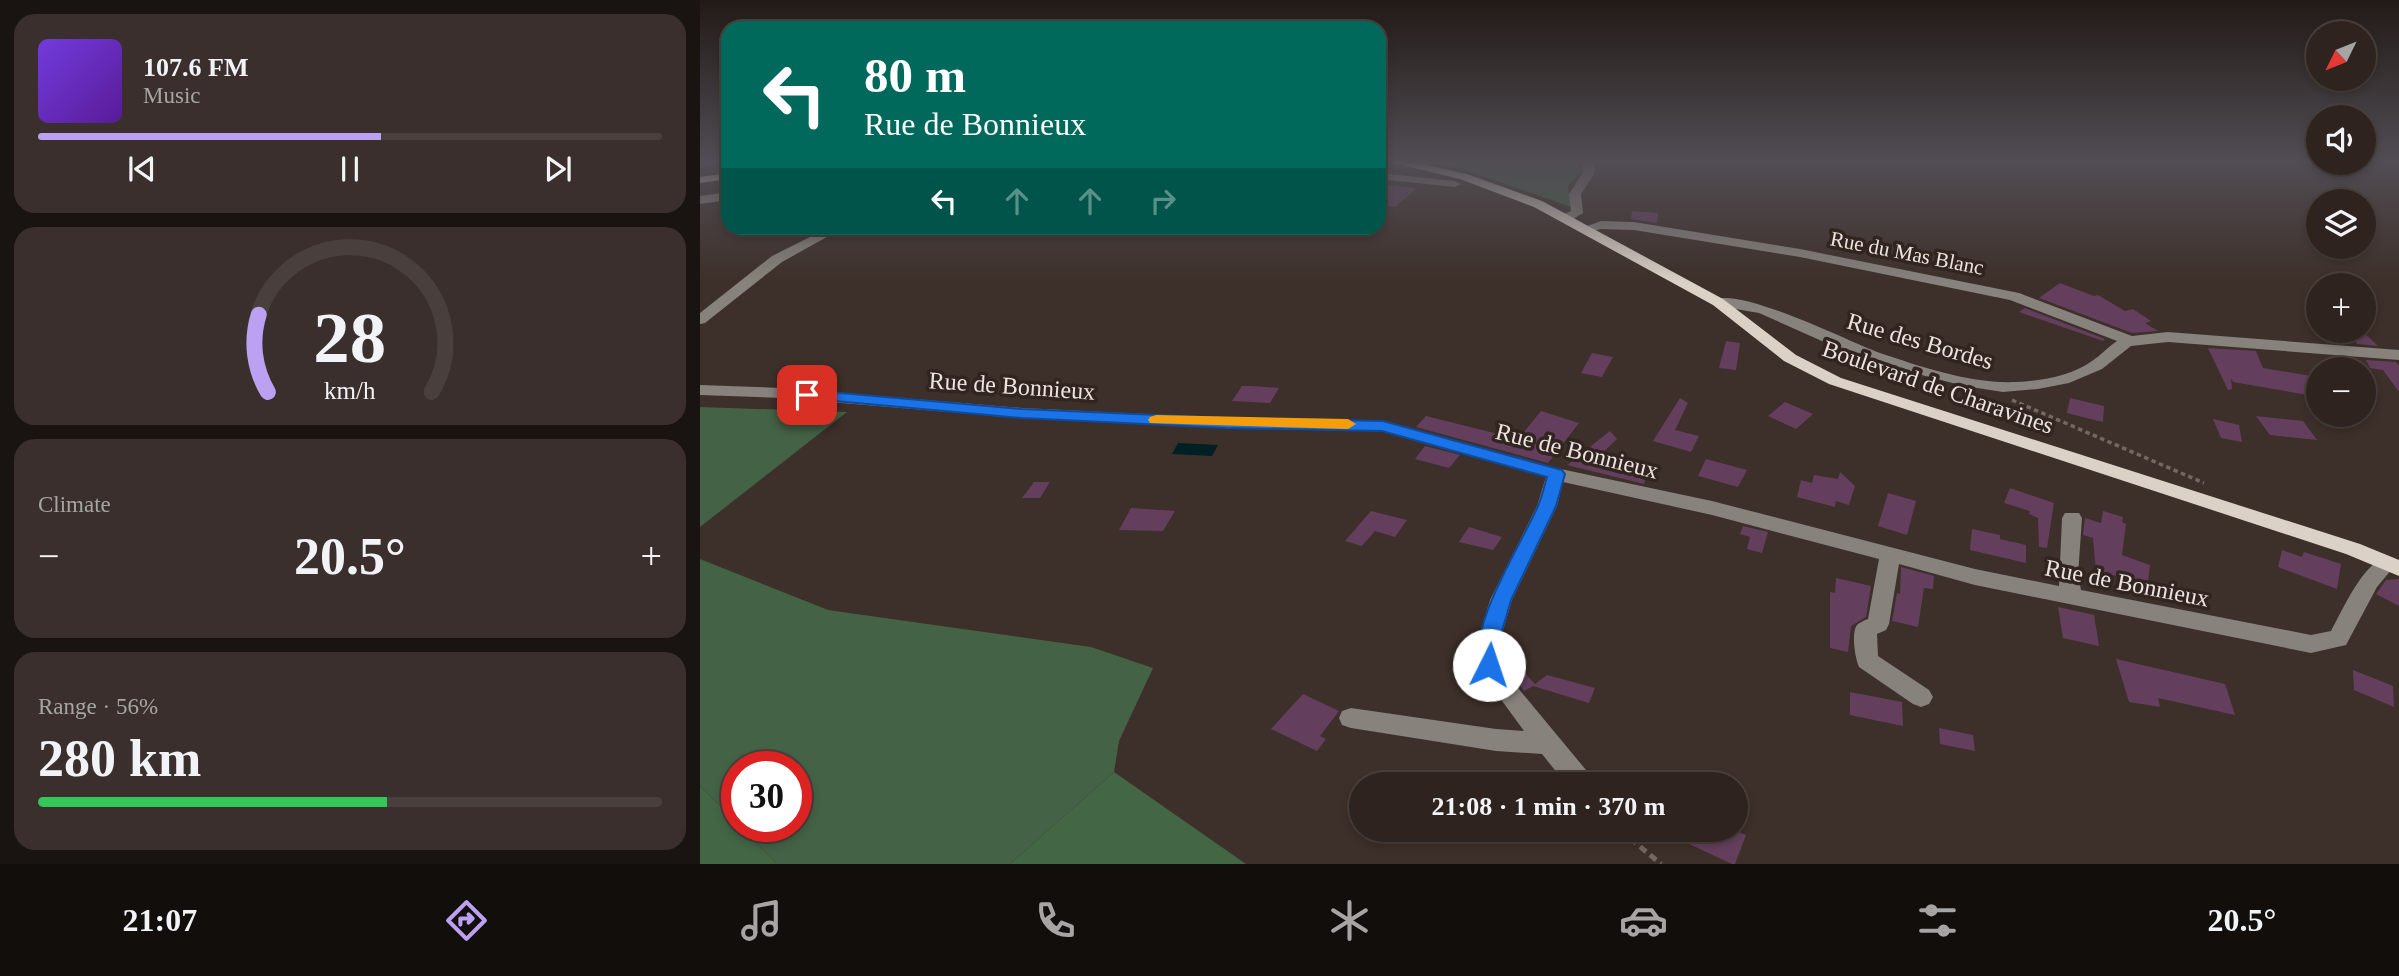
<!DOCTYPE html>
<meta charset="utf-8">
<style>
:root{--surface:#2e231f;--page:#3a2f2c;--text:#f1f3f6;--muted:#a7a4a4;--line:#49403d;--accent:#bca0f2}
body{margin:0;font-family:Georgia,serif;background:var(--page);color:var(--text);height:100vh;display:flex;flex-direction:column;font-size:26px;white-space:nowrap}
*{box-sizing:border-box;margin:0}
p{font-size:23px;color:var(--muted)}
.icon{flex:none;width:38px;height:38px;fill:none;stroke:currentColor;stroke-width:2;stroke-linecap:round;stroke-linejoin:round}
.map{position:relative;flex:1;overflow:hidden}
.drawer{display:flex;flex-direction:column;gap:14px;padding:14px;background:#191311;width:700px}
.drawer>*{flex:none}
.guide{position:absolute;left:21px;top:21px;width:665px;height:214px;border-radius:21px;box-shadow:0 4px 10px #0003,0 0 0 2px var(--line);background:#00695c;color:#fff;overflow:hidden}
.needle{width:46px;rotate:227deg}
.tools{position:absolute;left:1606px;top:21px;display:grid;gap:14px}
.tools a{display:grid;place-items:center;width:70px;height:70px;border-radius:50%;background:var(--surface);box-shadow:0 4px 10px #0003,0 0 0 2px var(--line);font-size:35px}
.speed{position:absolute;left:21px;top:751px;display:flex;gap:14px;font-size:35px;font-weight:700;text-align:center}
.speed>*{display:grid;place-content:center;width:91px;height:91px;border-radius:50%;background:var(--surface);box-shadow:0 4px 10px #0003,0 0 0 2px var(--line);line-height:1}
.speed .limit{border:10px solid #d22;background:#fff;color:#111}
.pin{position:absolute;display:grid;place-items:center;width:60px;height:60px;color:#fff;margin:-30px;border-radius:14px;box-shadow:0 4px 10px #0006}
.me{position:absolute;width:77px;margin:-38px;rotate:4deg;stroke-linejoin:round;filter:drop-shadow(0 0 5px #0008)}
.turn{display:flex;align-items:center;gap:24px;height:147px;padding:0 28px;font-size:32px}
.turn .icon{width:91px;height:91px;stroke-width:2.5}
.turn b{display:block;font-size:49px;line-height:60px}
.lanes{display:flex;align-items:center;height:66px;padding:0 28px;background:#0003;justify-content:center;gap:35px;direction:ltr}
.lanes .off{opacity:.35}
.big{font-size:52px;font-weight:600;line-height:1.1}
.drawer .widget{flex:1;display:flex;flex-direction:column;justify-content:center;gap:10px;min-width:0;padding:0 24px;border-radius:21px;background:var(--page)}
.drawer .dial{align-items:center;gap:0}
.dial svg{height:182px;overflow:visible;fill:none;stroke:var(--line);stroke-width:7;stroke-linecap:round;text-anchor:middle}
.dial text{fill:var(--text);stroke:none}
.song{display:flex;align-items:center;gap:21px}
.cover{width:84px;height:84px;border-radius:10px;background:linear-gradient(135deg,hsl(260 70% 55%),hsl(270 70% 35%))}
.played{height:7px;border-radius:4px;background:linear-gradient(90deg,var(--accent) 55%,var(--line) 55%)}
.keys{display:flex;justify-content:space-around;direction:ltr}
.heat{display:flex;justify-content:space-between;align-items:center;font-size:38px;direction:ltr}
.charge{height:10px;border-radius:5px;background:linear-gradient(90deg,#34c759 56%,var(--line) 0)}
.trip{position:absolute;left:649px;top:772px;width:399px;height:70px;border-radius:35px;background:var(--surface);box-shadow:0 4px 10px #0003,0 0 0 2px var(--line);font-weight:600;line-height:70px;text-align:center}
.menu{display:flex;height:112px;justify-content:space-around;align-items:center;background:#120e0c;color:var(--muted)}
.menu .icon{width:49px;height:49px}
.menu .on{color:var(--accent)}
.menu b{font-size:32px;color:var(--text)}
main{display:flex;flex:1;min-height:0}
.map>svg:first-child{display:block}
.green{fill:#446246}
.forest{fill:#436645}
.water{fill:#002023}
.building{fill:#643f5d}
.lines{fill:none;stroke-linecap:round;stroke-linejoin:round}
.path-far2{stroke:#756863;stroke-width:2.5;stroke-dasharray:3.5 2.5;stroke-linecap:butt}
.path-far1{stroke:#756863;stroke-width:3.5;stroke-dasharray:4.5 3.5;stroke-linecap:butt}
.path{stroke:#756863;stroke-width:5;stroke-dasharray:8 5;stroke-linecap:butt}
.minor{fill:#87827c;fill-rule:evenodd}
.major{fill:#dbd1c6;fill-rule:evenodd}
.route{fill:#1a73e8;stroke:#114b97;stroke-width:2}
.slow{fill:#f59e0b}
.labels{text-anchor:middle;stroke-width:7;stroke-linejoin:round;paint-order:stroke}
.far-street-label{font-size:21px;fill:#ece3df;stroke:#32251f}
.street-label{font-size:24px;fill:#ece3df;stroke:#32251f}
</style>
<main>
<section class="drawer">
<div class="widget">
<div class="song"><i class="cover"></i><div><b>107.6 FM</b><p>Music</p></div></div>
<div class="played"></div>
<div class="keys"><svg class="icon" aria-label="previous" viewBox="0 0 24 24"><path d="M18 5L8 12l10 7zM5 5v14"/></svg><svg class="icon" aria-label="pause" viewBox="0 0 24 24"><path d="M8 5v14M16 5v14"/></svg><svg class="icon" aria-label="next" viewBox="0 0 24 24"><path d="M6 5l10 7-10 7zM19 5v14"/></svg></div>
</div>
<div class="widget dial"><svg viewBox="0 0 100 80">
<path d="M14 69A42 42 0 1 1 86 69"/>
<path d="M14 69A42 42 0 0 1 10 35" stroke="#bca0f2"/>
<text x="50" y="56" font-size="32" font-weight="700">28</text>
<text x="50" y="72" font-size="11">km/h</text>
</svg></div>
<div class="widget"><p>Climate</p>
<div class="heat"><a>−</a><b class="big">20.5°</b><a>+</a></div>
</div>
<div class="widget"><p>Range · 56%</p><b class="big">280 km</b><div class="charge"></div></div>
</section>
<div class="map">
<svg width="1699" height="864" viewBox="0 0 1699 864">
<rect width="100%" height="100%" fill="#3d2f29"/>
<g class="green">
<polygon points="726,162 877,162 882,170 868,186 871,207 763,169"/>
<polygon points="0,407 147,412 0,527"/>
<polygon points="0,559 128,610 391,647 453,668 419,741 414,772 310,864 77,864 40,826 96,826 96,766 37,766 37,823 0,786"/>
</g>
<g class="forest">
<polygon points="414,772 546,864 310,864"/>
<polygon points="0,786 37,823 37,826 40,826 77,864 0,864"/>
</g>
<polygon class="water" points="478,443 518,445 512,456 472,454"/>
<g class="building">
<polygon points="679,184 717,188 695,207 679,205"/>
<polygon points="932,211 958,213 957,223 931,219"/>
<polygon points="1360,283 1394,296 1398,295 1425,311 1433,309 1451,321 1445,323 1458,331 1432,333 1339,298"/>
<polygon points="1325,308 1405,339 1403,341 1319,312"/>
<polygon points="1649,331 1662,331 1678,346 1657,344"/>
<polygon points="1026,341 1040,343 1036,370 1019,368"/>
<polygon points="1508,348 1556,351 1563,368 1611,376 1619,390 1619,397 1533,382 1531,378 1532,389 1528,390"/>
<polygon points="892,353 913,357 902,377 881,373"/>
<polygon points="1666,360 1696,362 1699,366 1699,392 1683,370 1670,368"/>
<polygon points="542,386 552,386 579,388 570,403 532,401"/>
<polygon points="980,398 988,403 975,430 999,436 991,452 953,441"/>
<polygon points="1370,398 1404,406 1403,422 1367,413"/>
<polygon points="1085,402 1113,414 1096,429 1068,416"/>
<polygon points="841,411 879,423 848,463 716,427 726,416 818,439"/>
<polygon points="1556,416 1603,421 1617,440 1570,435"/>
<polygon points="1513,419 1539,425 1542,442 1521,438"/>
<polygon points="910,431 917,439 896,459 946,476 944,484 867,465"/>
<polygon points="725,446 760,455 749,468 715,459"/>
<polygon points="1006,459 1047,470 1038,487 998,476"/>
<polygon points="1140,472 1155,486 1149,505 1136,501 1135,507 1097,497 1101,480 1112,483 1114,475 1138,479"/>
<polygon points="334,482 350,482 340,498 322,498"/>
<polygon points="1310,488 1354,503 1347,548 1339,547 1338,518 1329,514 1330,511 1304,503"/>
<polygon points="1188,493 1216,501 1207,535 1178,526"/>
<polygon points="431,508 475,511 463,531 419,530"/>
<polygon points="671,511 707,520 695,537 675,531 662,546 645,541"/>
<polygon points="1403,511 1423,517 1422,522 1426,524 1422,555 1450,565 1448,582 1396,572 1393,538 1383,535 1385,518 1401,523"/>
<polygon points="1043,526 1068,532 1062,553 1047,549 1050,537 1040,534"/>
<polygon points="769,527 802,537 793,550 759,542"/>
<polygon points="1272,529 1300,535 1300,539 1326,545 1326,563 1270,550"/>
<polygon points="1582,550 1602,557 1604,552 1641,564 1637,589 1578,567"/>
<polygon points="1201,567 1234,576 1233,589 1224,588 1218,627 1192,621 1197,593 1200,594"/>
<polygon points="1136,578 1171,586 1166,617 1151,626 1148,652 1130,648 1130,592 1135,593"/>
<polygon points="1699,579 1699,606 1676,594 1686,580"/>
<polygon points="1358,607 1394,615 1399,646 1363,638"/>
<polygon points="804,650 835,684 847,675 895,688 889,703 833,686 824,691 803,662 801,651"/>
<polygon points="1416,659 1525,684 1535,715 1458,698 1460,707 1429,702"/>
<polygon points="1653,670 1693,686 1694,707 1654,690"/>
<polygon points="1150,692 1202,702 1203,726 1150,715"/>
<polygon points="603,694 639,711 620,736 626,739 617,751 571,729"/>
<polygon points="1239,728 1273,735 1275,751 1240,744"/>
<polygon points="959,830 1034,830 1046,835 1035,864 1032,864"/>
</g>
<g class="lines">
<polyline class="path-far2" points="0,165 18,162"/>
<polyline class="path-far1" points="1312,400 1504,483"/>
<polyline class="path" points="920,830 961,864"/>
<g class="minor">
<polygon points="880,162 891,162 895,167 894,174 881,194 883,213 870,221 862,221 862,215 871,211 869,194 882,174 883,167"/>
<polygon points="679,173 755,181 761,184 755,187 679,179"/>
<polygon points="28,192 28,200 0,204 0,196"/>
<path d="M901,221L934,222L1100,249L1319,293L1432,336L1468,332L1699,350V360L1468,342L1431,346L1402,369L1369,383L1338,389L1303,392L1264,386L1191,367L1133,346L1059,313L1018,306L1011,302C1032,282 1151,343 1180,353C1222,367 1271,384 1316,382C1341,381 1371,376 1392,361C1401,355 1408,347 1417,341L1310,300L1100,257L934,230L901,229L885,233L879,229Z"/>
<polygon points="128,228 143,228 82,262 5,323 0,324 0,313 72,256"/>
<path d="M0,385L82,388L322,408L526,418L683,421L856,468L1012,501L1275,569L1359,586L1362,518L1365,513H1379L1382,518L1378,575L1381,590L1611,635L1631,631C1642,612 1668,550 1694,558L1697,563L1677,587L1646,645L1611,653L1275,585L1199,564L1189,624L1186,630L1177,634L1178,656L1229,690L1233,697L1229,704L1221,707L1213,704L1159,667C1155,658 1151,633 1157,625C1159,623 1165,620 1168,619L1179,559L1012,515L863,482L857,506L812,600L798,647L800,663L813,682L891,776L895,784H866L842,754L796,751L651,728L642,725L639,718L642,711L651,708L796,729L824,731L781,672L776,647L790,600L837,506L846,477L682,431L526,428L322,418L82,398L0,395Z"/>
</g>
<g class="major">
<polygon points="689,162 713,162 767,174 842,201 1023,299 1096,355 1141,378 1660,544 1699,560 1699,576 1646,554 1129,384 1084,361 1013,305 834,207 760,179"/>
<polygon points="28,173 28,179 0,183 0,177"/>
</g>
</g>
<linearGradient id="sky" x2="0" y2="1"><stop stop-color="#221a17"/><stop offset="0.57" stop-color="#514d54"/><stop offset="1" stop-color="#514d54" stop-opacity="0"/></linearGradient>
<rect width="1699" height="283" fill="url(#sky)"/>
<path class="route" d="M107,390L322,409L526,418L683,421L862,470L865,474L856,506L811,600L797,648L800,665L797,671L789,674L782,671C763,633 821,545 837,508C842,498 844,487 847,477L682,431L526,428L322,418L102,398L100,395Z"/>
<polygon class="slow" points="456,415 648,419 656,424 648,429 450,423 448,420 450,417"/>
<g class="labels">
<g class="far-street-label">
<text transform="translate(1207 253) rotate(11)" y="7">Rue du Mas Blanc</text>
</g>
<g class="street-label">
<text transform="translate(1220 341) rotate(16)" y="8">Rue des Bordes</text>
<text transform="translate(312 386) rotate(4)" y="8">Rue de Bonnieux</text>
<text transform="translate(1238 387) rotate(19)" y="8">Boulevard de Charavines</text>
<text transform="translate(877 451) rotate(14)" y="8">Rue de Bonnieux</text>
<text transform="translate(1427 583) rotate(11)" y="8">Rue de Bonnieux</text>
</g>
</g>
</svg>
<div class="tools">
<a><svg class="needle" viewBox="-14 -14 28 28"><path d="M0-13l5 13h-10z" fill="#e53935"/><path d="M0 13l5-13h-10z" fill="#a7a4a4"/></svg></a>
<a><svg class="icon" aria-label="sound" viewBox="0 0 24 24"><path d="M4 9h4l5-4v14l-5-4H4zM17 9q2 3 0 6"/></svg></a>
<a><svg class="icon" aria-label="layers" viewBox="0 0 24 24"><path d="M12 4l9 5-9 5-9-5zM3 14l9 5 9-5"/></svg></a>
<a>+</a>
<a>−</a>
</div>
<div class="speed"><div class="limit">30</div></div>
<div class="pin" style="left:107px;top:395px;background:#d93025"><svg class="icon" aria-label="arrive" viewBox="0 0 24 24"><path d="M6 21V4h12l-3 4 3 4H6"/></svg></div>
<svg class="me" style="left:789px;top:665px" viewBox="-20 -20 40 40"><circle r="19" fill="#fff"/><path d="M0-13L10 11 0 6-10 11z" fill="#1a73e8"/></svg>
<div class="trip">21:08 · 1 min · 370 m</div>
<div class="guide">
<div class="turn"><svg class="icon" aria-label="left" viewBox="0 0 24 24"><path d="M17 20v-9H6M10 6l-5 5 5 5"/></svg><div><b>80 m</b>Rue de Bonnieux</div></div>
<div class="lanes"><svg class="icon" aria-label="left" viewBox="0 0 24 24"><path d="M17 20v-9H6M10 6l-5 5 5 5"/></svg><svg class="icon off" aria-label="ahead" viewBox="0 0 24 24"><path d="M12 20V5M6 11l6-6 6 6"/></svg><svg class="icon off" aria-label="ahead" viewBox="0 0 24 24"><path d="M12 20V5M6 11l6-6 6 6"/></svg><svg class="icon off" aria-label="right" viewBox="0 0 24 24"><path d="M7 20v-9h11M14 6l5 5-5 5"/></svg></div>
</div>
</div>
</main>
<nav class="menu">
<b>21:07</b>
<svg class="icon on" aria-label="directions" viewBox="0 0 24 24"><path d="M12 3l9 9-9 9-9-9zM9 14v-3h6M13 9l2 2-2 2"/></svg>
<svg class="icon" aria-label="music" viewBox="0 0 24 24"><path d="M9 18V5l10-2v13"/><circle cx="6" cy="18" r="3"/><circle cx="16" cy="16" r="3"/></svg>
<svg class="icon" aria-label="phone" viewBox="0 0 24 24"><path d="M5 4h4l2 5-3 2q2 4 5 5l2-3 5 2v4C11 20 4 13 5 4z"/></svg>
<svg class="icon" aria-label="climate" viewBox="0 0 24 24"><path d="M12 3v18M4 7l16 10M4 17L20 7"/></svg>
<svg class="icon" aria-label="car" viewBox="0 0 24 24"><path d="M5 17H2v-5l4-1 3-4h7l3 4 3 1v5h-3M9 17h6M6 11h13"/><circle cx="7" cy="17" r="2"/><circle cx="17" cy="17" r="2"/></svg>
<svg class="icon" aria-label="filters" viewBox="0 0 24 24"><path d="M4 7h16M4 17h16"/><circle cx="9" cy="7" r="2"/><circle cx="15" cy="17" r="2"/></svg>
<b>20.5°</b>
</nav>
